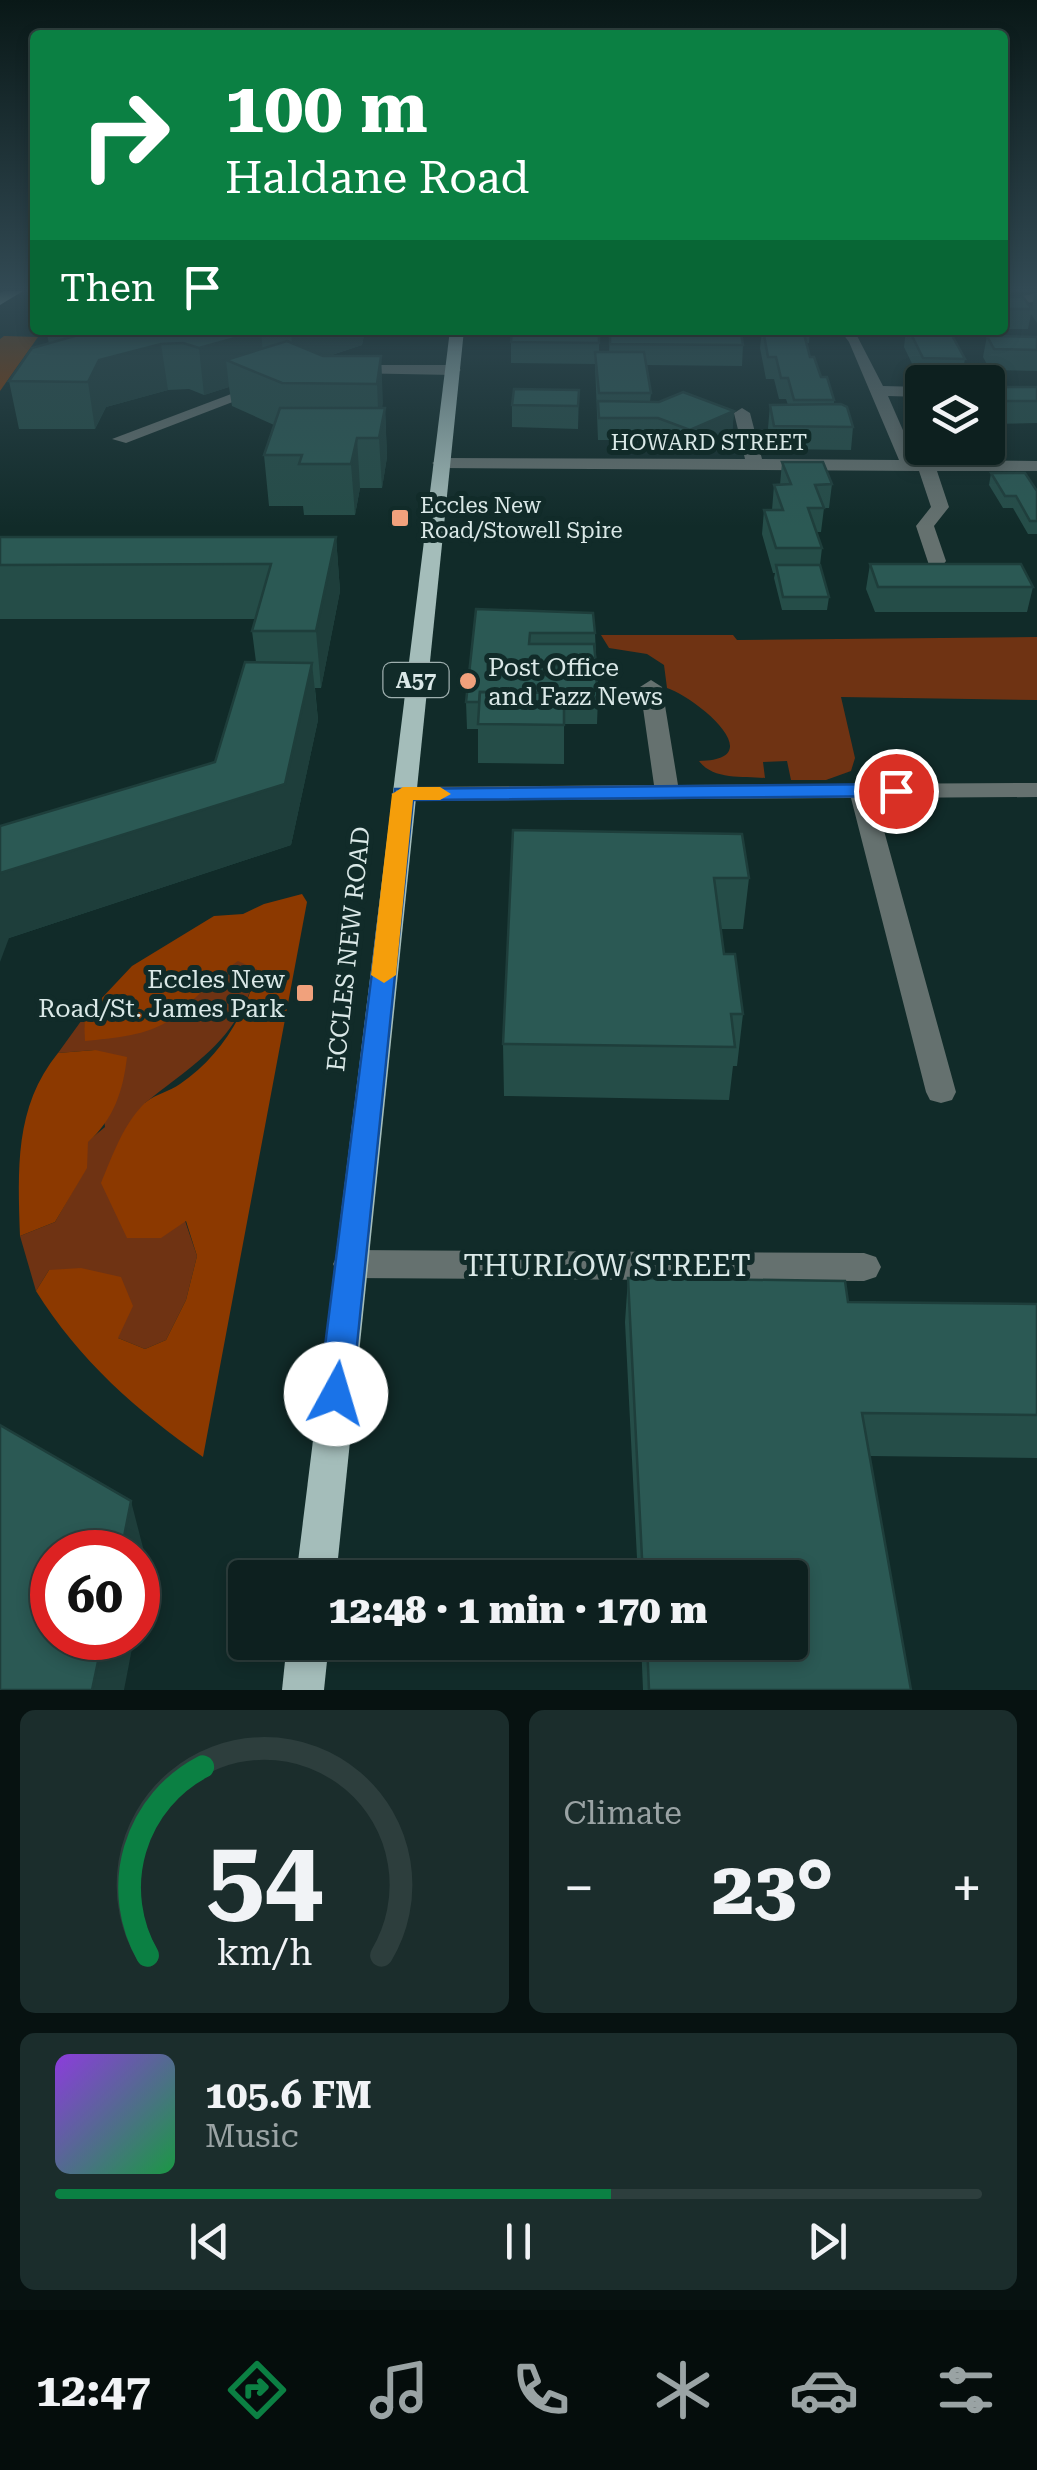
<!DOCTYPE html>
<meta charset="utf-8">
<style>
:root{--surface:#0d201f;--page:#1b2d2c;--text:#f1f3f6;--muted:#9aa3a4;--line:#2d3e3d;--accent:#0b8043}
body{margin:0;font-family:"Roboto Serif",serif;background:var(--page);color:var(--text);height:100vh;display:flex;flex-direction:column;font-size:38px;white-space:nowrap}
*{box-sizing:border-box;margin:0}
p{font-size:32px;color:var(--muted)}
.icon{flex:none;width:55px;height:55px;fill:none;stroke:currentColor;stroke-width:2;stroke-linecap:round;stroke-linejoin:round}
.map{position:relative;height:1690px;overflow:hidden}
.details{display:flex;flex-direction:column;gap:20px;padding:20px;background:#071211;flex:1}
.details>*{flex:none}
.hud{position:absolute;left:30px;top:30px;width:978px;height:305px;border-radius:10px;box-shadow:0 5px 15px #0003,0 0 0 2px var(--line);background:#0b8043;color:#fff;overflow:hidden}
.fabs{position:absolute;left:905px;top:365px;display:grid;gap:20px}
.fabs a{display:grid;place-items:center;width:100px;height:100px;border-radius:10px;background:var(--surface);box-shadow:0 5px 15px #0003,0 0 0 2px var(--line);font-size:50px}
.speed{position:absolute;left:30px;top:1530px;display:flex;gap:20px;font-size:50px;font-weight:700;text-align:center}
.speed>*{display:grid;place-content:center;width:130px;height:130px;border-radius:50%;background:var(--surface);box-shadow:0 5px 15px #0003,0 0 0 2px var(--line);line-height:1}
.speed .limit{border:15px solid #d22;background:#fff;color:#111}
.pin{position:absolute;display:grid;place-items:center;width:85px;height:85px;color:#fff;margin:-42px;border:5px solid #fff;border-radius:50%;box-shadow:0 2px 10px #0007}
.me{position:absolute;width:110px;margin:-55px;rotate:6deg;stroke-linejoin:round;filter:drop-shadow(0 0 8px #0008)}
.turn{display:flex;align-items:center;gap:35px;height:210px;padding:0 30px;font-size:45px}
.turn .icon{width:130px;height:130px;stroke-width:2.5}
.turn b{display:block;font-size:70px;line-height:85px}
.then{display:flex;align-items:center;height:95px;padding:0 30px;background:#0003;gap:20px;font-size:38px}
.big{font-size:75px;font-weight:800;line-height:1.1}
.details .tile{flex:1;display:flex;flex-direction:column;justify-content:center;gap:15px;min-width:0;padding:0 35px;border-radius:15px;background:var(--page)}
.details .dial{align-items:center;gap:0}
.dial svg{height:260px;overflow:visible;fill:none;stroke:var(--line);stroke-width:7;stroke-linecap:round;text-anchor:middle}
.dial text{fill:var(--text);stroke:none}
.song{display:flex;align-items:center;gap:30px}
.cover{width:120px;height:120px;border-radius:15px;background:linear-gradient(135deg,hsl(270 70% 55%),hsl(140 70% 35%))}
.played{height:10px;border-radius:5px;background:linear-gradient(90deg,var(--accent) 60%,var(--line) 60%)}
.keys{display:flex;justify-content:space-around;direction:ltr}
.heat{display:flex;justify-content:space-between;align-items:center;font-size:55px;direction:ltr}
.details .tiles{flex:1;display:grid;gap:20px;grid-template-columns:1fr 1fr}
.tile:last-child{grid-column:span 2}
.trip{position:absolute;left:228px;top:1560px;width:580px;height:100px;border-radius:10px;background:var(--surface);box-shadow:0 5px 15px #0003,0 0 0 2px var(--line);font-weight:800;line-height:100px;text-align:center}
.tab-bar{display:flex;height:160px;justify-content:space-around;align-items:center;background:#050d0c;color:var(--muted)}
.tab-bar .icon{width:70px;height:70px}
.tab-bar .selected{color:var(--accent)}
.tab-bar b{font-size:45px;color:var(--text)}
.map>svg:first-child{display:block}
.green{fill:#6f3313}
.forest{fill:#8c3900}
.lines{fill:none;stroke-linecap:round;stroke-linejoin:round}
.minor{fill:#65716f;fill-rule:evenodd}
.major{fill:#a4bdba;fill-rule:evenodd}
.highway{fill:#bddbd7;fill-rule:evenodd}
.wall{fill:#254d48}
.shaded-wall{fill:#1e3e3b}
.building{fill:#2b5954;stroke:#1e3e3b;stroke-width:2.5}
.route{fill:#1a73e8;stroke:#114b97;stroke-width:2.5}
.slow{fill:#f59e0b}
.poi-dot{fill:#f1a17c;stroke:#112b29;stroke-width:4}
.labels{text-anchor:middle;stroke-width:10;stroke-linejoin:round;paint-order:stroke}
.far-street-label{font-size:22px;fill:#dae8e7;stroke:#112b29}
.far-poi-label{font-size:22px;fill:#dae8e7;stroke:#112b29;text-anchor:start}
.shield{fill:#112b29;stroke:#9eafae;stroke-width:2.5}
.shield-label{font-size:22px;font-weight:bold;fill:#dae8e7}
.poi-label{font-size:25px;fill:#dae8e7;stroke:#112b29;text-anchor:start}
.street-label{font-size:25px;fill:#dae8e7;stroke:#112b29}
.near-street-label{font-size:30px;fill:#dae8e7;stroke:#112b29}
</style>
<div class="map">
<svg width="1037" height="1690" viewBox="0 0 1037 1690">
<rect width="100%" height="100%" fill="#112b29"/>
<g class="green">
<path d="M601,635H733L737,640L1037,637V700L841,697L855,758L851,771L826,780H791L787,761L763,762L765,778C743,776 713,780 699,761C773,760 695,697 667,688L664,665L647,654L609,648Z"/>
<path d="M238,960L257,970C238,1040 199,1060 145,1103L197,1256L186,1300L166,1340L145,1349L118,1338L49,1270L36,1291L20,1236L55,1222L86,1168L87,1142L105,1127L95,1050L58,1053L84,1017L86,1040L169,1021L213,978Z"/>
</g>
<g class="forest">
<polygon points="4,336 38,337 0,391 0,339"/>
<path d="M302,894L307,902L203,1457C137,1411 79,1360 36,1291L49,1270L81,1268L121,1277L133,1306L118,1338L145,1349L166,1340L186,1300L197,1256L186,1221L161,1238H127L101,1183C112,1157 124,1122 146,1102C156,1094 170,1091 180,1084C219,1058 246,1014 257,970L238,961C213,977 195,1001 171,1019C148,1036 113,1038 85,1041L84,1017L132,966L214,916L243,914L264,904Z"/>
<path d="M95,1050L127,1057C123,1091 114,1119 88,1142L87,1168L55,1222L20,1236C18,1170 14,1107 58,1053Z"/>
</g>
<g class="lines">
<g class="minor">
<polygon points="1037,293 1037,301 1002,308 1002,300"/>
<polygon points="840,330 854,330 883,386 922,387 922,397 888,396 916,460 1037,461 1037,471 937,471 949,507 934,526 946,561 943,565 929,565 916,526 931,507 919,471 441,468 432,463 441,458 745,459 734,413 742,408 750,413 762,459 899,460 849,342"/>
<polygon points="344,365 453,365 461,370 453,375 349,373 344,371"/>
<polygon points="255,385 269,388 126,443 112,439"/>
<polygon points="651,680 662,687 678,785 1037,783 1037,797 875,798 956,1092 952,1100 941,1103 930,1100 926,1092 851,798 403,801 391,794 403,787 654,785 640,687"/>
<polygon points="350,1250 864,1253 876,1257 881,1267 876,1277 864,1281 350,1278 338,1274 333,1264 338,1254"/>
</g>
<g class="major">
<polygon points="450,330 464,330 336,1578 296,1578"/>
<polygon points="287,1642 329,1642 324,1690 282,1690"/>
</g>
<polygon class="highway" points="4,291 23,291 0,305 0,293"/>
</g>
<g class="wall">
<polygon points="1034,294 1037,294 1037,323 1031,314 1028,329 1002,329 1002,297 1032,309"/>
<polygon points="46,330 365,330 362,345 329,356 381,356 382,408 385,408 387,457 382,488 360,488 355,515 304,515 303,506 269,506 264,455 274,425 232,406 229,387 204,395 189,389 168,390 106,407 95,429 19,429 9,381 49,344"/>
<polygon points="762,330 810,330 809,343 806,343 810,357 834,400 834,404 853,427 851,450 772,449 768,428 770,405 788,405 786,399 779,399 774,379 766,379 760,348"/>
<polygon points="906,330 949,330 965,359 961,380 920,380 904,347"/>
<polygon points="599,331 599,352 609,352 610,332 743,345 742,366 646,365 651,393 650,402 734,411 732,433 688,452 657,440 598,440 595,364 511,363 511,342"/>
<polygon points="987,336 1037,337 1037,371 990,370 983,357"/>
<polygon points="988,387 1037,387 1037,423 988,424"/>
<polygon points="579,390 578,429 512,427 512,405"/>
<polygon points="782,462 832,484 829,508 824,508 821,532 816,532 822,548 820,565 829,597 827,610 782,610 774,578 775,573 773,573 762,534 764,510 772,510 774,485 780,485"/>
<polygon points="991,473 1037,491 1037,534 1028,534 1013,508 1003,508 989,485"/>
<polygon points="0,537 336,537 340,591 321,688 315,688 318,720 291,845 9,938 0,826 215,762 256,662 252,631 256,619 0,619"/>
<polygon points="870,564 1033,587 1027,612 875,612 866,589"/>
<polygon points="476,609 595,633 598,697 597,724 564,724 564,764 478,763 478,729 467,729 466,702"/>
<polygon points="742,834 749,878 743,929 721,929 724,954 743,1014 737,1066 733,1066 729,1100 504,1096 503,1044"/>
<polygon points="628,1278 848,1302 1037,1304 1037,1458 870,1456 911,1690 643,1690 641,1642 790,1642 790,1578 638,1578 625,1322"/>
</g>
<g class="shaded-wall">
<polygon points="75,330 139,330 161,344 168,390 106,407 95,429 88,382 82,370"/>
<polygon points="294,330 365,330 362,345 294,367 291,331"/>
<polygon points="261,331 265,376 226,360 229,387 204,395 199,348"/>
<polygon points="381,356 383,403 379,432 377,384"/>
<polygon points="385,408 387,457 382,488 379,438"/>
<polygon points="734,411 732,433 688,452 690,430"/>
<polygon points="357,438 360,488 355,515 351,464"/>
<polygon points="336,537 340,591 321,688 316,631"/>
<polygon points="312,663 318,720 291,845 9,938 0,962 0,873 285,784"/>
<polygon points="131,1501 148,1567 138,1622 138,1552 121,1552"/>
<polygon points="103,1638 134,1638 124,1690 92,1690"/>
</g>
<g class="building">
<polygon points="1002,297 1023,297 1032,309 1002,309"/>
<polygon points="96,330 259,330 261,331 199,348 183,343 161,344 99,360 88,382 9,381 32,348"/>
<polygon points="512,330 599,331 599,343 511,342"/>
<polygon points="763,330 803,330 810,357 814,357 821,377 827,377 834,400 794,400 788,378 781,378 776,357 768,357"/>
<polygon points="909,330 949,330 965,359 923,358"/>
<polygon points="610,332 741,333 743,345 610,344"/>
<polygon points="987,336 1037,337 1037,350 994,349"/>
<polygon points="287,341 323,356 381,356 377,384 282,383 226,360"/>
<polygon points="595,352 644,352 651,393 599,393"/>
<rect x="988" y="387" width="49" height="14"/>
<polygon points="514,389 579,390 578,406 512,405"/>
<polygon points="683,392 734,411 690,430 658,418 599,418 598,401 659,402"/>
<polygon points="841,404 847,407 853,427 774,426 770,405"/>
<polygon points="280,408 385,408 379,438 357,438 351,464 299,464 302,455 264,455"/>
<polygon points="782,462 823,462 832,484 815,485 824,508 808,508 822,548 776,548 764,510 783,510 774,485 791,484"/>
<polygon points="991,473 1025,473 1037,491 1037,521 1030,521 1016,496 1005,496"/>
<polygon points="0,537 336,537 316,631 252,631 271,564 0,565"/>
<polygon points="870,564 1021,564 1033,587 878,587"/>
<polygon points="776,565 820,565 829,597 783,597"/>
<polygon points="476,609 593,613 595,633 530,633 529,644 594,644 596,665 528,665 528,675 596,675 598,697 564,697 564,693 480,692 479,702 466,702"/>
<polygon points="245,662 312,663 285,784 0,873 0,826 215,762"/>
<polygon points="480,692 564,693 564,725 478,724"/>
<polygon points="513,830 742,834 749,878 714,878 724,954 735,954 743,1014 731,1014 735,1047 503,1044"/>
<polygon points="628,1278 845,1281 848,1302 1037,1304 1037,1415 862,1413 911,1690 649,1690 647,1642 790,1642 790,1578 643,1578"/>
<polygon points="0,1425 131,1501 121,1552 52,1552 52,1638 103,1638 92,1690 0,1690"/>
</g>
<linearGradient id="sky" x2="0" y2="1"><stop stop-color="#091817"/><stop offset="0.55" stop-color="#324a54"/><stop offset="1" stop-color="#324a54" stop-opacity="0"/></linearGradient>
<rect width="1037" height="527" fill="url(#sky)"/>
<polygon class="route" points="896,784 903,786 907,791 903,796 413,800 352,1394 347,1404 336,1408 324,1404 319,1394 395,789"/>
<polygon class="slow" points="403,787 440,787 451,794 440,800 413,800 396,975 384,983 371,975 392,794"/>
<g class="poi-dot">
<rect x="390" y="508" width="20" height="20" rx="5"/>
<circle cx="468" cy="681" r="10"/>
<rect x="295" y="983" width="20" height="20" rx="5"/>
</g>
<g class="labels">
<g class="far-street-label">
<text x="709" y="450">HOWARD STREET</text>
</g>
<g class="far-poi-label">
<text x="420" y="513">Eccles New<tspan x="420" dy="25">Road/Stowell Spire</tspan></text>
</g>
<rect class="shield" x="383.5" y="663" width="65" height="34" rx="8"/>
<g class="shield-label">
<text x="416" y="688">A57</text>
</g>
<g class="poi-label">
<text x="488" y="676">Post Office<tspan x="488" dy="29">and Fazz News</tspan></text>
<text x="285" y="988" text-anchor="end">Eccles New<tspan x="285" dy="29">Road/St. James Park</tspan></text>
</g>
<g class="street-label">
<text transform="translate(348 949) rotate(-84)" y="9">ECCLES NEW ROAD</text>
</g>
<g class="near-street-label">
<text x="607" y="1276">THURLOW STREET</text>
</g>
</g>
</svg>
<div class="fabs">
<a><svg class="icon" aria-label="layers" viewBox="0 0 24 24"><path d="M12 4l9 5-9 5-9-5zM3 14l9 5 9-5"/></svg></a>
</div>
<div class="speed"><div class="limit">60</div></div>
<div class="pin" style="left:896px;top:791px;background:#d93025"><svg class="icon" aria-label="arrive" viewBox="0 0 24 24"><path d="M6 21V4h12l-3 4 3 4H6"/></svg></div>
<svg class="me" style="left:336px;top:1394px" viewBox="-20 -20 40 40"><circle r="19" fill="#fff"/><path d="M0-13L10 11 0 6-10 11z" fill="#1a73e8"/></svg>
<div class="trip">12:48 · 1 min · 170 m</div>
<div class="hud">
<div class="turn"><svg class="icon" aria-label="right" viewBox="0 0 24 24"><path d="M7 20v-9h11M14 6l5 5-5 5"/></svg><div><b>100 m</b>Haldane Road</div></div>
<div class="then">Then<svg class="icon" aria-label="arrive" viewBox="0 0 24 24"><path d="M6 21V4h12l-3 4 3 4H6"/></svg></div>
</div>
</div>
<section class="details">
<div class="tiles">
<div class="tile dial"><svg viewBox="0 0 100 80">
<path d="M14 69A42 42 0 1 1 86 69"/>
<path d="M14 69A42 42 0 0 1 31 11" stroke="#0b8043"/>
<text x="50" y="56" font-size="32" font-weight="700">54</text>
<text x="50" y="72" font-size="11">km/h</text>
</svg></div>
<div class="tile"><p>Climate</p>
<div class="heat"><a>−</a><b class="big">23°</b><a>+</a></div>
</div>
<div class="tile">
<div class="song"><i class="cover"></i><div><b>105.6 FM</b><p>Music</p></div></div>
<div class="played"></div>
<div class="keys"><svg class="icon" aria-label="previous" viewBox="0 0 24 24"><path d="M18 5L8 12l10 7zM5 5v14"/></svg><svg class="icon" aria-label="pause" viewBox="0 0 24 24"><path d="M8 5v14M16 5v14"/></svg><svg class="icon" aria-label="next" viewBox="0 0 24 24"><path d="M6 5l10 7-10 7zM19 5v14"/></svg></div>
</div>
</div>
</section>
<nav class="tab-bar">
<b>12:47</b>
<svg class="icon selected" aria-label="directions" viewBox="0 0 24 24"><path d="M12 3l9 9-9 9-9-9zM9 14v-3h6M13 9l2 2-2 2"/></svg>
<svg class="icon" aria-label="music" viewBox="0 0 24 24"><path d="M9 18V5l10-2v13"/><circle cx="6" cy="18" r="3"/><circle cx="16" cy="16" r="3"/></svg>
<svg class="icon" aria-label="phone" viewBox="0 0 24 24"><path d="M5 4h4l2 5-3 2q2 4 5 5l2-3 5 2v4C11 20 4 13 5 4z"/></svg>
<svg class="icon" aria-label="climate" viewBox="0 0 24 24"><path d="M12 3v18M4 7l16 10M4 17L20 7"/></svg>
<svg class="icon" aria-label="car" viewBox="0 0 24 24"><path d="M5 17H2v-5l4-1 3-4h7l3 4 3 1v5h-3M9 17h6M6 11h13"/><circle cx="7" cy="17" r="2"/><circle cx="17" cy="17" r="2"/></svg>
<svg class="icon" aria-label="filters" viewBox="0 0 24 24"><path d="M4 7h16M4 17h16"/><circle cx="9" cy="7" r="2"/><circle cx="15" cy="17" r="2"/></svg>
</nav>
